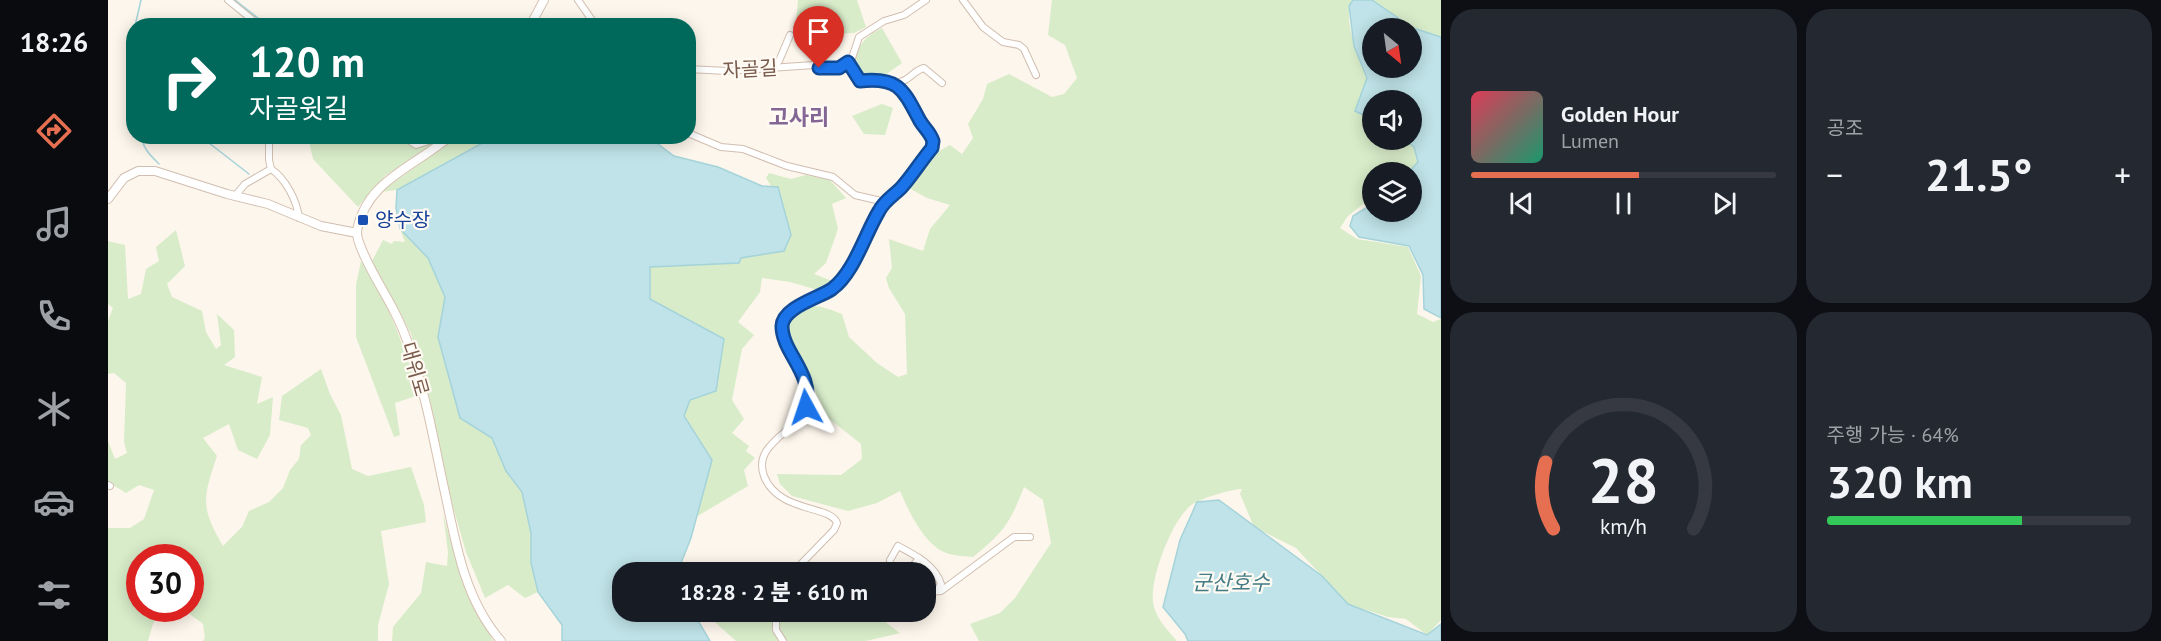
<!DOCTYPE html>
<html lang="ko">
<meta charset="utf-8">
<style>
:root{--surface:#171b24;--page:#242831;--text:#f1f3f6;--muted:#9ea1a6;--line:#363941;--accent:#e76f51}
body{margin:0;font-family:"PT Sans","Noto Sans KR",sans-serif;background:var(--page);color:var(--text);height:100vh;display:flex;flex-direction:column;font-size:22px;white-space:nowrap}
*{box-sizing:border-box;margin:0}
p{font-size:20px;color:var(--muted)}
.icon{flex:none;width:33px;height:33px;fill:none;stroke:currentColor;stroke-width:2;stroke-linecap:round;stroke-linejoin:round}
.map{position:relative;flex:1;overflow:hidden}
.panel{display:flex;flex-direction:column;gap:9px;padding:9px;background:#0d0f14;width:720px}
.panel>*{flex:none}
.hud{position:absolute;left:18px;top:18px;width:570px;height:126px;border-radius:24px;box-shadow:0 3px 15px #0003;background:#00695c;color:#fff;overflow:hidden}
.needle{width:39px;rotate:151deg}
.tools{position:absolute;left:1254px;top:18px;display:grid;gap:12px}
.tools a{display:grid;place-items:center;width:60px;height:60px;border-radius:50%;background:var(--surface);box-shadow:0 3px 15px #0003;font-size:30px}
.speed{position:absolute;left:18px;top:544px;display:flex;gap:12px;font-size:30px;font-weight:700;text-align:center}
.speed>*{display:grid;place-content:center;width:78px;height:78px;border-radius:50%;background:var(--surface);box-shadow:0 3px 15px #0003;line-height:1}
.speed .limit{border:9px solid #d22;background:#fff;color:#111}
.pin{position:absolute;display:grid;place-items:center;width:51px;height:51px;color:#fff;margin:-62px -26px;border-radius:50% 50% 50% 0;rotate:-45deg;box-shadow:0 0 6px #0007}
.pin .icon{rotate:45deg}
.me{position:absolute;width:66px;margin:-33px;rotate:355deg;stroke-linejoin:round;filter:drop-shadow(0 0 4px #0008)}
.turn{display:flex;align-items:center;gap:21px;height:126px;padding:0 24px;font-size:27px}
.turn .icon{width:78px;height:78px;stroke-width:2.5}
.turn b{display:block;font-size:42px;line-height:51px}
.big{font-size:45px;font-weight:800;line-height:1.1}
.panel .tile{flex:1;display:flex;flex-direction:column;justify-content:center;gap:9px;min-width:0;padding:0 21px;border-radius:24px;background:var(--page)}
.panel .dial{align-items:center;gap:0}
.dial svg{height:156px;overflow:visible;fill:none;stroke:var(--line);stroke-width:7;stroke-linecap:round;text-anchor:middle}
.dial text{fill:var(--text);stroke:none}
.song{display:flex;align-items:center;gap:18px}
.cover{width:72px;height:72px;border-radius:9px;background:linear-gradient(135deg,hsl(350 70% 55%),hsl(160 70% 35%))}
.played{height:6px;border-radius:3px;background:linear-gradient(90deg,var(--accent) 55%,var(--line) 55%)}
.keys{display:flex;justify-content:space-around;direction:ltr}
.heat{display:flex;justify-content:space-between;align-items:center;font-size:33px;direction:ltr}
.charge{height:9px;border-radius:4px;background:linear-gradient(90deg,#34c759 64%,var(--line) 0)}
.panel .tiles{flex:1;display:grid;gap:9px;grid-template-columns:repeat(2,1fr)}
.trip{position:absolute;left:504px;top:562px;width:324px;height:60px;border-radius:24px;background:var(--surface);box-shadow:0 3px 15px #0003;font-weight:800;line-height:60px;text-align:center}
main{display:flex;flex:1;min-height:0}
.menu{display:flex;flex-direction:column;width:108px;justify-content:space-around;align-items:center;background:#090b0e;color:var(--muted)}
.menu .icon{width:42px;height:42px}
.menu .active{color:var(--accent)}
.menu b{font-size:27px;color:var(--text)}
.map>svg:first-child{display:block}
.green{fill:#d8ecc9}
.water{fill:#bfe3e8;stroke:#a5d3da;stroke-width:1.5;fill-rule:evenodd}
.lines{fill:none;stroke-linecap:round;stroke-linejoin:round}
.stream{stroke:#a5d3da;stroke-width:1.5}
.minor-casing{stroke:#d1beb0;stroke-width:8}
.tertiary-casing{stroke:#d1beb0;stroke-width:10}
.secondary-casing{stroke:#d6c0b0;stroke-width:10}
.minor{stroke:#fff;stroke-width:6}
.tertiary{stroke:#fff;stroke-width:8}
.secondary{stroke:#fff;stroke-width:8}
.route-casing{stroke:#114b97;stroke-width:15}
.route{stroke:#1a73e8;stroke-width:10}
.transit-dot{fill:#1a4fb4;stroke:#fffaf3;stroke-width:2}
.labels{text-anchor:middle;stroke-width:4.5;stroke-linejoin:round;paint-order:stroke}
.street-label{font-size:20px;fill:#7a5c4d;stroke:#fffaf3}
.transit-label{font-size:20px;fill:#164399;stroke:#fffaf3;text-anchor:start}
.water-label{font-size:21px;font-style:italic;fill:#437c86;stroke:#fffaf3}
.quarter-label{font-size:22px;font-weight:bold;fill:#846695;stroke:#fffaf3}
</style>
<main>
<nav class="menu">
<b>18:26</b>
<svg class="icon active" aria-label="directions" viewBox="0 0 24 24"><path d="M12 3l9 9-9 9-9-9zM9 14v-3h6M13 9l2 2-2 2"/></svg>
<svg class="icon" aria-label="music" viewBox="0 0 24 24"><path d="M9 18V5l10-2v13"/><circle cx="6" cy="18" r="3"/><circle cx="16" cy="16" r="3"/></svg>
<svg class="icon" aria-label="phone" viewBox="0 0 24 24"><path d="M5 4h4l2 5-3 2q2 4 5 5l2-3 5 2v4C11 20 4 13 5 4z"/></svg>
<svg class="icon" aria-label="climate" viewBox="0 0 24 24"><path d="M12 3v18M4 7l16 10M4 17L20 7"/></svg>
<svg class="icon" aria-label="car" viewBox="0 0 24 24"><path d="M5 17H2v-5l4-1 3-4h7l3 4 3 1v5h-3M9 17h6M6 11h13"/><circle cx="7" cy="17" r="2"/><circle cx="17" cy="17" r="2"/></svg>
<svg class="icon" aria-label="filters" viewBox="0 0 24 24"><path d="M4 7h16M4 17h16"/><circle cx="9" cy="7" r="2"/><circle cx="15" cy="17" r="2"/></svg>
</nav>
<div class="map">
<svg width="1333" height="641" viewBox="0 0 1333 641">
<rect width="100%" height="100%" fill="#fdf6ec"/>
<g class="green">
<polygon points="690,0 749,0 758,27 746,33 687,36"/>
<path d="M944,0H1245C1232,19 1253,58 1259,78L1247,111L1264,119V140H1297L1306,147L1310,162L1300,172H1264V197L1240,216L1232,228L1249,239L1300,247L1313,276L1309,314L1325,322L1333,319V620L1319,635L1298,619L1280,617L1240,604L1188,548L1146,527L1132,494L1134,489C1123,489 1090,499 1082,506C1063,522 1039,584 1046,607C1049,619 1061,632 1069,641H871L862,624L892,613L907,598L943,543L935,500L916,487C902,523 896,532 865,557C858,556 849,556 841,554C817,547 801,512 792,491L769,503L740,511L684,496L672,484L669,474L733,475L754,459L753,444L719,417L677,325C697,301 707,303 734,314L741,337L769,363L790,377L799,374L797,314L781,288L778,278L784,268L781,239L815,251L822,229L842,205L819,198L799,187L824,155L842,145L854,154L865,138L860,124L875,99L879,84L901,74L944,97L956,94L969,78L957,45L940,35Z"/>
<polygon points="1264,0 1333,0 1333,37 1305,28"/>
<path d="M774,28L794,63L777,75L753,78L745,70C748,48 754,38 774,28Z"/>
<polygon points="774,104 785,108 777,135 756,134 744,116"/>
<polygon points="200,137 260,137 265,144 275,137 335,137 277,176 250,207 205,159"/>
<polygon points="350,137 387,137 289,190 272,192"/>
<polygon points="661,173 683,179 698,175 722,180 738,198 724,204 730,229 718,263 706,274 727,282 713,291 682,282 654,278 652,292 630,322 646,335 634,349 624,400 636,419 624,433 641,446 638,451 647,458 636,470 640,486 588,517 604,460 575,416 582,400 542,299 542,266 631,263 633,258 676,251 670,187 663,186 658,178"/>
<polygon points="292,229 320,258 337,297 330,337 352,418 384,438 398,471 414,492 423,533 423,563 430,592 417,598 400,585 377,598 358,552 344,503 321,396 303,334 264,261 275,240 284,244 286,241 297,242"/>
<path d="M68,230L77,266L59,284L64,297L94,311L98,332L108,349L113,345L109,314L126,330L127,357L116,365L154,377L149,404L165,397L162,435L149,459L130,450L121,424L95,438L109,456C95,498 92,507 115,546L134,527L141,511L161,502L175,488L182,470L191,459L193,445L203,435L200,428L171,420L174,396L213,369L222,394L233,415L244,469L260,476L303,467L316,505L318,522L273,531L281,584L270,625V641H95L97,638L95,624L75,609H82V558H32V609H54L45,624L40,641H0V528H22L36,519L46,490L31,485L18,493L0,482V441L7,459L19,453L16,442L18,383L6,373L0,374V321L5,308L0,304V241L17,245L20,299L33,294L38,269L51,261L48,247Z"/>
<path d="M253,261C281,302 297,349 311,395L287,403L292,435L286,437L248,337V285Z"/>
<polygon points="335,514 354,582 385,641 284,641 285,627 313,593 318,562 339,566 340,552"/>
<polygon points="600,612 677,612 687,621 702,612 764,612 792,633 758,641 628,641 600,616"/>
</g>
<g class="water">
<path d="M1245,0H1264L1305,28L1333,37V318L1316,309L1315,275L1301,246L1251,237L1242,226L1245,216L1264,204V212H1304V172H1301L1310,162L1306,147L1297,140H1304V100H1264V119L1247,111L1259,78L1246,46L1241,6ZM1264,28H1304V68H1264Z"/>
<polygon points="387,136 542,138 566,156 610,167 654,186 670,187 683,235 676,251 633,258 631,263 542,267 542,299 616,339 608,391 582,400 576,416 604,460 583,538 571,568 572,573 514,573 514,612 585,612 602,641 454,641 454,625 430,592 423,563 423,533 414,492 398,471 384,438 352,418 330,337 337,297 320,258 292,229 288,208 289,190"/>
<polygon points="1111,500 1214,576 1240,604 1319,635 1333,624 1333,641 1080,641 1077,634 1055,607 1072,540 1089,502"/>
</g>
<g class="lines">
<g class="stream">
<polyline points="127,0 160,26"/>
<polyline points="27,26 33,0"/>
<polyline points="26,31 23,42 26,47"/>
<path d="M34,136C34,148 43,156 51,164"/>
<polyline points="92,136 141,174"/>
<polyline points="262,136 263,137"/>
</g>
<defs>
<g id="minor">
<polyline points="120,0 152,26"/>
<polyline points="470,0 488,26"/>
<polyline points="855,0 875,27 895,42 911,45 916,49 928,75"/>
<polyline points="663,68 671,61 682,35"/>
<path d="M580,69L619,71L706,65C717,71 733,69 743,61L751,37L776,21L796,15L818,0"/>
<path d="M786,83C802,82 804,71 816,68L834,83"/>
<polyline points="580,133 613,147 635,149 679,166 725,177 747,195 777,202"/>
<polyline points="294,136 308,145 330,138 336,142"/>
<path d="M163,169C178,179 189,201 191,218"/>
<polyline points="127,196 137,184 163,169 161,160 161,136"/>
<polyline points="0,485 2,486"/>
<path d="M782,560L790,546C807,555 827,565 833,584L829,591"/>
<polyline points="688,568 701,573"/>
<polyline points="802,570 811,558"/>
<path d="M680,573L691,566L726,530L729,523C723,505 670,513 656,476C644,444 688,432 699,407C710,378 673,353 674,325C675,305 711,299 724,289C746,272 757,234 771,211C776,201 785,196 793,188C804,176 813,161 824,148L823,133L812,120L803,101L786,83L771,79L752,81L740,62"/>
<polyline points="818,592 833,591 906,537 922,537"/>
<polyline points="668,612 668,630 675,641"/>
</g>
<polyline id="tertiary" points="0,199 16,178 30,171 47,171 119,194 160,204 213,226 249,233"/>
<g id="secondary">
<polyline points="422,26 436,0"/>
<path d="M342,136C307,167 258,180 249,231C247,246 277,293 285,309C293,324 299,339 304,355C320,403 328,453 339,502C349,551 359,602 393,641"/>
</g>
</defs>
<use href="#minor" class="minor-casing"/>
<use href="#tertiary" class="tertiary-casing"/>
<use href="#secondary" class="secondary-casing"/>
<use href="#minor" class="minor"/>
<use href="#tertiary" class="tertiary"/>
<use href="#secondary" class="secondary"/>
</g>
<g class="lines">
<defs>
<path id="route" d="M698,407C706,373 674,353 674,326C675,307 711,298 724,289C746,273 757,234 771,211C776,201 785,196 793,188C804,176 813,161 824,148L825,141C822,132 817,129 812,121C795,89 791,77 752,81L740,62L731,68H711"/>
</defs>
<use href="#route" class="route-casing"/>
<use href="#route" class="route"/>
</g>
<rect class="transit-dot" x="249" y="214" width="12" height="12" rx="3"/>
<g class="labels">
<g class="street-label">
<text transform="translate(642 69) rotate(-3)" y="7">자골길</text>
<text transform="translate(307 369) rotate(74)" y="7">대위로</text>
</g>
<g class="transit-label">
<text x="267" y="227">양수장</text>
</g>
<g class="water-label">
<text x="1123" y="590">군산호수</text>
</g>
<g class="quarter-label">
<text x="691" y="125">고사리</text>
</g>
</g>
</svg>
<div class="tools">
<a><svg class="needle" viewBox="-14 -14 28 28"><path d="M0-13l5 13h-10z" fill="#e53935"/><path d="M0 13l5-13h-10z" fill="#9ea1a6"/></svg></a>
<a><svg class="icon" aria-label="sound" viewBox="0 0 24 24"><path d="M4 9h4l5-4v14l-5-4H4zM17 9q2 3 0 6"/></svg></a>
<a><svg class="icon" aria-label="layers" viewBox="0 0 24 24"><path d="M12 4l9 5-9 5-9-5zM3 14l9 5 9-5"/></svg></a>
</div>
<div class="speed"><div class="limit">30</div></div>
<div class="pin" style="left:711px;top:68px;background:#d93025"><svg class="icon" aria-label="arrive" viewBox="0 0 24 24"><path d="M6 21V4h12l-3 4 3 4H6"/></svg></div>
<svg class="me" style="left:698px;top:407px" viewBox="-20 -20 40 40"><path d="M0-17L14 15 0 8-14 15z" fill="#1a73e8" stroke="#fff" stroke-width="4"/></svg>
<div class="trip">18:28 · 2 분 · 610 m</div>
<div class="hud">
<div class="turn"><svg class="icon" aria-label="right" viewBox="0 0 24 24"><path d="M7 20v-9h11M14 6l5 5-5 5"/></svg><div><b>120 m</b>자골윗길</div></div>
</div>
</div>
<section class="panel">
<div class="tiles">
<div class="tile">
<div class="song"><i class="cover"></i><div><b>Golden Hour</b><p>Lumen</p></div></div>
<div class="played"></div>
<div class="keys"><svg class="icon" aria-label="previous" viewBox="0 0 24 24"><path d="M18 5L8 12l10 7zM5 5v14"/></svg><svg class="icon" aria-label="pause" viewBox="0 0 24 24"><path d="M8 5v14M16 5v14"/></svg><svg class="icon" aria-label="next" viewBox="0 0 24 24"><path d="M6 5l10 7-10 7zM19 5v14"/></svg></div>
</div>
<div class="tile"><p>공조</p>
<div class="heat"><a>−</a><b class="big">21.5°</b><a>+</a></div>
</div>
<div class="tile dial"><svg viewBox="0 0 100 80">
<path d="M14 69A42 42 0 1 1 86 69"/>
<path d="M14 69A42 42 0 0 1 10 35" stroke="#e76f51"/>
<text x="50" y="56" font-size="32" font-weight="700">28</text>
<text x="50" y="72" font-size="11">km/h</text>
</svg></div>
<div class="tile"><p>주행 가능 · 64%</p><b class="big">320 km</b><div class="charge"></div></div>
</div>
</section>
</main>
